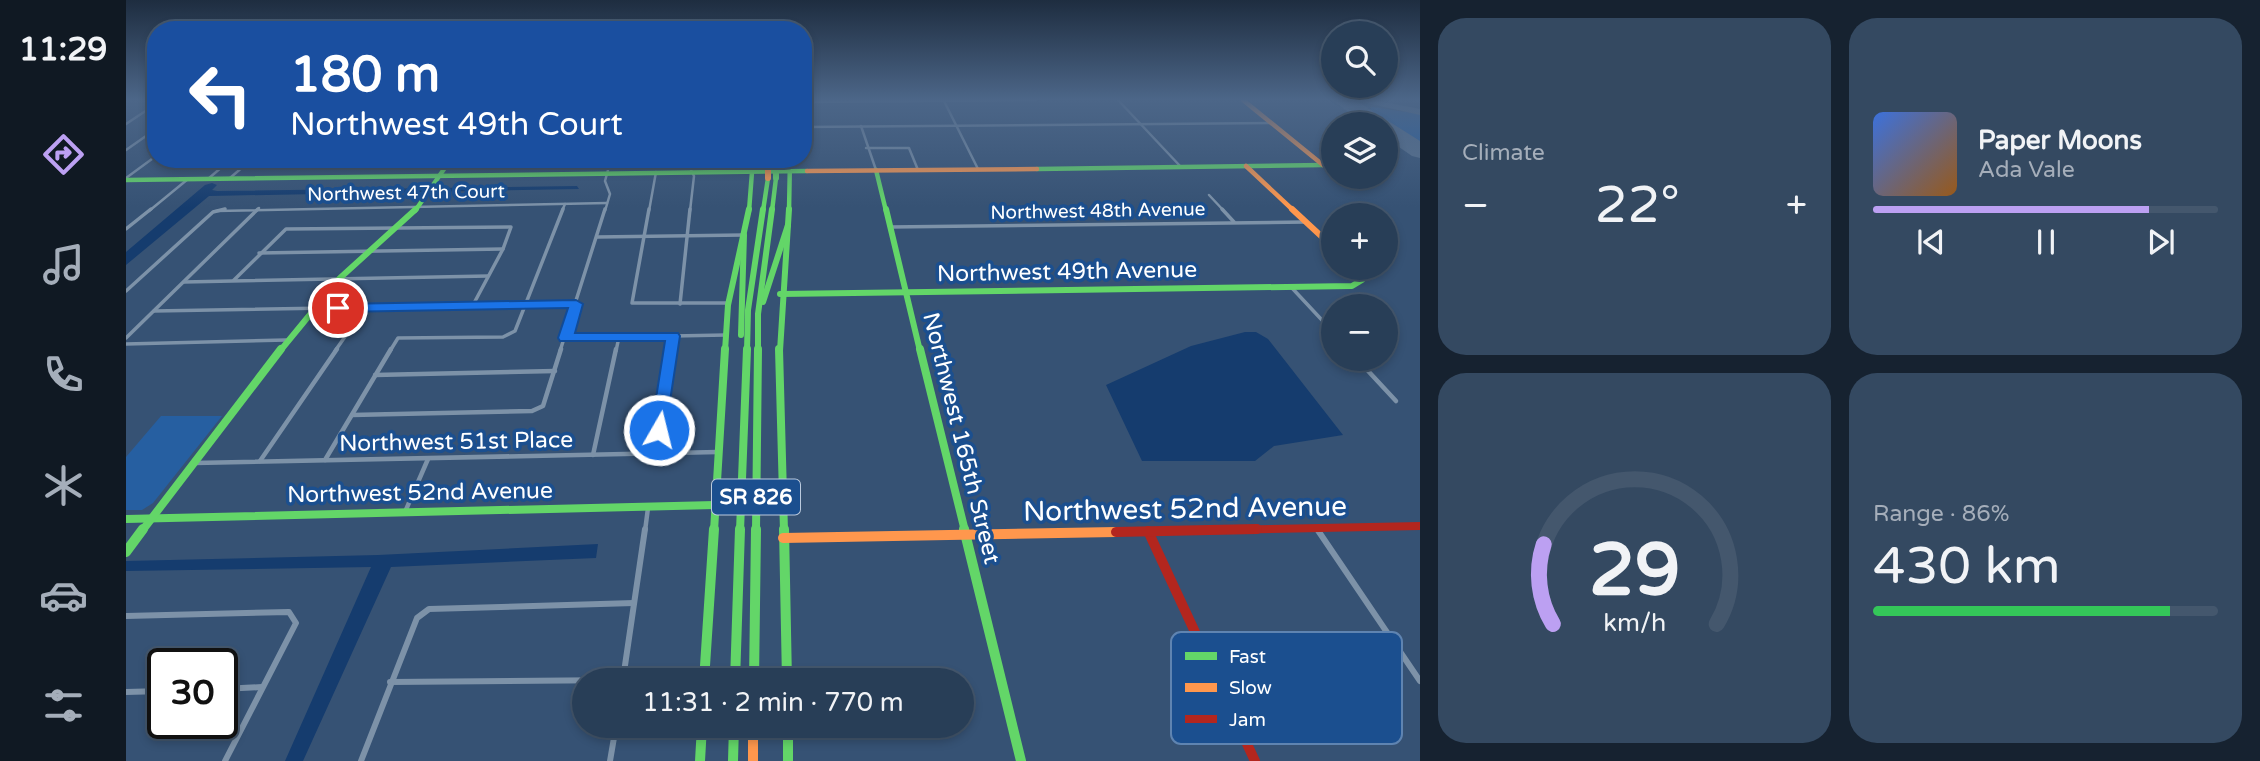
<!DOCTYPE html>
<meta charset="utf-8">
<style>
:root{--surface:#283e57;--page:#344961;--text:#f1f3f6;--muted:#a5aeba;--line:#44576d;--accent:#bca0f2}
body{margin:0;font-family:"Varela Round",sans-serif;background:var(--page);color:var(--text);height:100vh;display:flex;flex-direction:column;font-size:26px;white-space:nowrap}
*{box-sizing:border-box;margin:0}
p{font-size:23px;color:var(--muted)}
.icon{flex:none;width:38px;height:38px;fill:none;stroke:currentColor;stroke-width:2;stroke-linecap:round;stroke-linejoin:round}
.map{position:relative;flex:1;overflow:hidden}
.panel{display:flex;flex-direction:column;gap:18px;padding:18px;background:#162230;width:840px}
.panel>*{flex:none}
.top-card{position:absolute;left:21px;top:21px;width:665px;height:147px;border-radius:28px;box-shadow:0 4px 10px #0003,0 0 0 2px var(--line);background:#1a4fa0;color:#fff;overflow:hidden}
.buttons{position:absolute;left:1195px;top:21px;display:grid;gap:14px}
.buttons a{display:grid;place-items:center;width:77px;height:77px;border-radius:50%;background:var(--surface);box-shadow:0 4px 10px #0003,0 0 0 2px var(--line);font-size:35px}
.speed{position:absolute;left:21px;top:648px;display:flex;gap:14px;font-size:35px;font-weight:700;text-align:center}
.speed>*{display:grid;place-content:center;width:91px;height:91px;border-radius:50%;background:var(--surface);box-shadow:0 4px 10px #0003,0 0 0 2px var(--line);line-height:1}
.speed .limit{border:4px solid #111;border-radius:10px;background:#fff;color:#111}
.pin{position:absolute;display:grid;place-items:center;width:60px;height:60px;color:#fff;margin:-30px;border:4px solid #fff;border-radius:50%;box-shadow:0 2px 7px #0007}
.me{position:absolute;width:77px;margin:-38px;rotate:8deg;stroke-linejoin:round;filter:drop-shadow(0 0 5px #0008)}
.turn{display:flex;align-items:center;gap:24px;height:147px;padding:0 28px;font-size:32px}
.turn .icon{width:91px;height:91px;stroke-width:2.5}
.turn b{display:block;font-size:49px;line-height:60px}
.big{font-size:52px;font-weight:600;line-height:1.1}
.panel .tile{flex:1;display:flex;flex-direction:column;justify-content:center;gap:10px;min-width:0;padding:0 24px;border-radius:28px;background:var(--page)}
.panel .dial{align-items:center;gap:0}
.dial svg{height:182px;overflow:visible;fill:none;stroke:var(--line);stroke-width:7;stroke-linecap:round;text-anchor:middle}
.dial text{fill:var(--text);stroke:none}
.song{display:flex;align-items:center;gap:21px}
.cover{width:84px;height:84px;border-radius:10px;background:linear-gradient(135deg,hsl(220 70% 55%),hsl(30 70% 35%))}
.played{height:7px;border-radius:4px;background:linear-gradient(90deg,var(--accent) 80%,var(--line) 80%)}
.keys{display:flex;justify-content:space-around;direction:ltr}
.heat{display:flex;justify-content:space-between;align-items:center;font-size:38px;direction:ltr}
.charge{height:10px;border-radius:5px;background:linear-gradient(90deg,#34c759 86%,var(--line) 0)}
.panel .tiles{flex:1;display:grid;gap:18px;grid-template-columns:repeat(2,1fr)}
.trip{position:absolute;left:446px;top:668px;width:402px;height:70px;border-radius:35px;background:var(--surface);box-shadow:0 4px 10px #0003,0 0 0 2px var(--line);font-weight:600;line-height:70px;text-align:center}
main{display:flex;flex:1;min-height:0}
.menu{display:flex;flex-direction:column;width:126px;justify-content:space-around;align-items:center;background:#101923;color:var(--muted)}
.menu .icon{width:49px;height:49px}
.menu .selected{color:var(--accent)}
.menu b{font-size:32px;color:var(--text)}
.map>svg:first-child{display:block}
.green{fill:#265fa1}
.water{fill:#153c6e}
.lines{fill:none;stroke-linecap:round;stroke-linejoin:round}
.taxiway{fill:#5a728e;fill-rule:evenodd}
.runway{fill:#5a728e;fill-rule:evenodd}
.street-far3{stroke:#7d92a8;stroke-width:2.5}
.street-far2{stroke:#7d92a8;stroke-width:3.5}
.street-far1{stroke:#7d92a8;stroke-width:4.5}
.street{stroke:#7d92a8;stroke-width:6}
.fast-far3{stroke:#63d668;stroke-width:4.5}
.fast-far2{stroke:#63d668;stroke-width:6}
.fast-far1{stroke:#63d668;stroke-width:8}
.fast{stroke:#63d668;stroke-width:10}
.slow-far2{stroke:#ff974d;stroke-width:4.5}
.slow-far1{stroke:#ff974d;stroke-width:6}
.slow{stroke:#ff974d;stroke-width:10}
.jam-far1{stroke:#b3261e;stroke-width:8}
.jam{stroke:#b3261e;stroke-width:10}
.fast-bridge{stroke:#63d668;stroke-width:6}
.slow-bridge{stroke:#ff974d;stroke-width:6}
.route{fill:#1a73e8;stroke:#114b97;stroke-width:2}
.labels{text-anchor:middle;stroke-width:7;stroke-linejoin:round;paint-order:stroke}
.far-street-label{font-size:19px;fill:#fff;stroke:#1b4f8f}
.shield{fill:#1b4f8f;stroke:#bbcadd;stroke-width:2}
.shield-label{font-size:21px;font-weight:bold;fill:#fff}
.street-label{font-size:23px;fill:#fff;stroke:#1b4f8f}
.near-street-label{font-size:28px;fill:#fff;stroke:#1b4f8f}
.key{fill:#1b4f8f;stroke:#5f84b1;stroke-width:2}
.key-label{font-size:19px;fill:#fff}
</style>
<main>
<nav class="menu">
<b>11:29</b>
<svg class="icon selected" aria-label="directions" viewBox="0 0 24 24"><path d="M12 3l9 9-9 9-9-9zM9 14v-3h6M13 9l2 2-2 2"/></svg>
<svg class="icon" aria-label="music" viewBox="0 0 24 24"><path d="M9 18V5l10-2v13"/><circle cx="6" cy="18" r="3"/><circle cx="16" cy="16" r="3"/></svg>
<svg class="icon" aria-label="phone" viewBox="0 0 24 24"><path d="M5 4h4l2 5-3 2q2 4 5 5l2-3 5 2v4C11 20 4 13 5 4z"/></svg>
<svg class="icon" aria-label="climate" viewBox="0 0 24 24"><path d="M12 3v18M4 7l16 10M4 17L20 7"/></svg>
<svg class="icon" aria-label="car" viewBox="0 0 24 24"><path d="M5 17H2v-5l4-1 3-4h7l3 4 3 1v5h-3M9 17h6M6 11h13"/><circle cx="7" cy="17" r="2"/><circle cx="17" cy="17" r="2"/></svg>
<svg class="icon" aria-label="filters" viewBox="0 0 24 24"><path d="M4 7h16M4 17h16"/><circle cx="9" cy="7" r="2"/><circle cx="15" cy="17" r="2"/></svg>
</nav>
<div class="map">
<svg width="1294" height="761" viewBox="0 0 1294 761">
<rect width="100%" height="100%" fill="#365274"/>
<g class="green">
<polygon points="1246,107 1294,114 1294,142 1246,112 1244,109"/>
<polygon points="35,416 96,416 27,503 16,510 0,510 0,457"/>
</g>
<g class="water">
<polygon points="86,183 91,185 86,190 91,191 451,186 453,189 83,196 0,265 0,252 79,185"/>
<polygon points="1119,332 1130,332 1142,339 1217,435 1148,446 1129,461 1016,461 980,385 1065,346"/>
<polygon points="472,544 470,558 265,567 177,761 159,761 245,567 0,571 0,561 252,555"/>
</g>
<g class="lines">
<polygon class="taxiway" points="1228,100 1247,100 1294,109 1294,115"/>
<polygon class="runway" points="1206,100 1229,100 1294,141 1294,158 1286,156 1260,138 1260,124 1239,124"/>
<g class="street-far3">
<polyline points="992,100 1055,167"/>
<polyline points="818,101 852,169"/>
<polyline points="677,102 910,100"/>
<polyline points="0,124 30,104"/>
<polyline points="735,126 750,170"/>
<polyline points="677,127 1145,123"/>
<polyline points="740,148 783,148 792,170"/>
<polyline points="0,150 30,129"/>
<polyline points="73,159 104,160"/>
<polyline points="0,178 30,156"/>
<polyline points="104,178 126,159"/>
<polyline points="82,179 104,160"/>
<polyline points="1083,195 1098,211"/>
<polyline points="23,211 62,179"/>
<polyline points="90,211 481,203"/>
<polyline points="130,211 133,208"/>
<polyline points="436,211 439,204"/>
<polyline points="479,211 484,194 479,181 485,159"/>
<polyline points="523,211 530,172"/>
<polyline points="564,211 568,176 564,168 565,159"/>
</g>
<g class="street-far2">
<polyline points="523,209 506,303 603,303"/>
<polyline points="1096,209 1108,222"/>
<polyline points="764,227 1179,222"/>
<polyline points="0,229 25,209"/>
<polyline points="471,237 617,235"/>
<polyline points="133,253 377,249"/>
<polyline points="108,280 160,229 385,227 377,249 347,305"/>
<polyline points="58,282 362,276"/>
<polyline points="1166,288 1208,333"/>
<polyline points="0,291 87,212 99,209"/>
<polyline points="554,304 564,209"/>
<polyline points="28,311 450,304"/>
<polyline points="0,338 132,209"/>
<polyline points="440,338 600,335"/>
<polyline points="0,344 160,340"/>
<polyline points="209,351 239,308"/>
<polyline points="264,351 272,338 377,337 389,331 437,209"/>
<polyline points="434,351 479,209"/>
<polyline points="490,351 493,337"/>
<polyline points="545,351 547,336"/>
</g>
<g class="street-far1">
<polyline points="1231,359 1270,401"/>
<polyline points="249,375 429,371"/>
<polyline points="226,415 406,411 417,406 435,349"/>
<polyline points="530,453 545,349"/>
<polyline points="467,455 490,349"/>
<polyline points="199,460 265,349"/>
<polyline points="134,461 211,349"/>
<polyline points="69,463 592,452"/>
<polyline points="279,512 302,459"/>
<polyline points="519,531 522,508"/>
</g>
<g class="street">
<polyline points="1191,529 1294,681"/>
<polyline points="0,616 163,612 170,623 99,761"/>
<polyline points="497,679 519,529"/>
<polyline points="264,682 497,680"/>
<polyline points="96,689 136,687"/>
<polyline points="0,692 37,691"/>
<polyline points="235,761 291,618 303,609 508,603"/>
<polyline points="484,761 490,726"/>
</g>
<g class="fast-far3">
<polyline points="911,169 1197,165"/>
<polyline points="750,170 760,211"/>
<polyline points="0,180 681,171"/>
<polyline points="289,211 325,159"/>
<polyline points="623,211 627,159"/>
<polyline points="637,211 642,178"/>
<polyline points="646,211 650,178"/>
<polyline points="663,211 664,159"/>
</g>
<g class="fast-far2">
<polyline points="760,209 794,351"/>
<polyline points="654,294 1226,286 1236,280 1228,268"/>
<polyline points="637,302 662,225"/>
<polyline points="615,335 618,235"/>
<polyline points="154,351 214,278 290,209"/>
<polyline points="599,351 602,305 623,209"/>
<polyline points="621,351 622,310 637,209"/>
<polyline points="632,351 632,314 646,209"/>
<polyline points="654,351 663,209"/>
</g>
<g class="fast-far1">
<polyline points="653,349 658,531"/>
<polyline points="794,349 839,531"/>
<polyline points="0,519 589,505"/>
<polyline points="16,531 155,349"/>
<polyline points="588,531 599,349"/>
<polyline points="614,531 621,349"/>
<polyline points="630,531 632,349"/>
</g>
<g class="fast">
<polyline points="658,529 661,681"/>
<polyline points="838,529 895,761"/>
<polyline points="0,552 17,529"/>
<polyline points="578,681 588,529"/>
<polyline points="609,681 614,529"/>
<polyline points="628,681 630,529"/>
<polyline points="662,726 662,761"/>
<polyline points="574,761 576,726"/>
<polyline points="607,761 608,726"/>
</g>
<g class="slow-far2">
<polyline points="1117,100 1197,165"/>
<polyline points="1120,166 1168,211"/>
<polyline points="681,171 911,169"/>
</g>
<polyline class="slow-far1" points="1166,209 1208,248"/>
<g class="slow">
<polyline points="657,538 990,532"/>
<polyline points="627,726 627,761"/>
</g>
<polyline class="jam-far1" points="1042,531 1294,526"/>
<g class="jam">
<polyline points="1022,531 1129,761"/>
<polyline points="990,532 1131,529"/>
</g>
<polyline class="fast-bridge" points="650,164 650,178"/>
<polyline class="slow-bridge" points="642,165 642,178"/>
</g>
<linearGradient id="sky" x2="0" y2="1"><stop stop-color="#1e2d40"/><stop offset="0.48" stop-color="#4c6688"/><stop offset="1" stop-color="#4c6688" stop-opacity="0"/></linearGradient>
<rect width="1294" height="207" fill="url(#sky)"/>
<polygon class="route" points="450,300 457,304 449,333 552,333 554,336 539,434 527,434 525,430 539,341 434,341 432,338 442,308 212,312 205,308 212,304"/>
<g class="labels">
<g class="far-street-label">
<text transform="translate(280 192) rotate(-1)" y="7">Northwest 47th Court</text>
<text transform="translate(972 210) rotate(-1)" y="7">Northwest 48th Avenue</text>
</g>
<rect class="shield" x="586" y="479.5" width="88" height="35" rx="5"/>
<g class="shield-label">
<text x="630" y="504">SR 826</text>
</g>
<g class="street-label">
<text transform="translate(941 271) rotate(-1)" y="8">Northwest 49th Avenue</text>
<text transform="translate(836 438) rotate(76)" y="8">Northwest 165th Street</text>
<text transform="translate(330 441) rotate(-1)" y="8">Northwest 51st Place</text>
<text transform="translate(294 492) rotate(-1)" y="8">Northwest 52nd Avenue</text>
</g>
<g class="near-street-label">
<text transform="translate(1059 508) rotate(-1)" y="10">Northwest 52nd Avenue</text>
</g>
</g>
<rect x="1045" y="632" width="231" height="112" rx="10" class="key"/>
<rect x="1059" y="652" width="32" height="8" fill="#63d668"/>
<rect x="1059" y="683" width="32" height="9" fill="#ff974d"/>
<rect x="1059" y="715" width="32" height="8" fill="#b3261e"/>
<g class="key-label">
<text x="1103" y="663">Fast</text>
<text x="1103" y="694">Slow</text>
<text x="1103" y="726">Jam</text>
</g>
</svg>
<div class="buttons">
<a><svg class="icon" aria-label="search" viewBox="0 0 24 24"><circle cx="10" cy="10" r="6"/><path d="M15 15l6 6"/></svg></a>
<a><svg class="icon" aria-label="layers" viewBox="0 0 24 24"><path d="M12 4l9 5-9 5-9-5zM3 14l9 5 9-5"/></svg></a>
<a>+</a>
<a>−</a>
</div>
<div class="speed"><div class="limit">30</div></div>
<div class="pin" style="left:212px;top:308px;background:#d93025"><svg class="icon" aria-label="arrive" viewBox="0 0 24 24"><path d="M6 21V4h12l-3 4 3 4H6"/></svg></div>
<svg class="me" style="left:533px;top:430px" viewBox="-20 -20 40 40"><circle r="17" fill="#1a73e8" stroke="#fff" stroke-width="3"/><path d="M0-11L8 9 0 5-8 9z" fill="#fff"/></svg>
<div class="trip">11:31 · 2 min · 770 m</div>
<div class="top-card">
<div class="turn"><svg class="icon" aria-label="left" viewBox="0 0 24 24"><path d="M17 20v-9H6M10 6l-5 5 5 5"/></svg><div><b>180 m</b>Northwest 49th Court</div></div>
</div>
</div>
<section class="panel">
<div class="tiles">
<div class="tile"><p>Climate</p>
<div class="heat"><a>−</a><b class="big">22°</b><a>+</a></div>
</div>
<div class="tile">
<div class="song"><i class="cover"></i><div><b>Paper Moons</b><p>Ada Vale</p></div></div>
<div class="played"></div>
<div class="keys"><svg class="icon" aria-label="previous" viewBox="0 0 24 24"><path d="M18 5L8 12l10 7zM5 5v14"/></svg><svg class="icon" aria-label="pause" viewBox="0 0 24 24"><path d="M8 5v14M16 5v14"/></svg><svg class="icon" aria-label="next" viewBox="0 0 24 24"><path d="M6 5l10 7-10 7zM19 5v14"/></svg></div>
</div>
<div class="tile dial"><svg viewBox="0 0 100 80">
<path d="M14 69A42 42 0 1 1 86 69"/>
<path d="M14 69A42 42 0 0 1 10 34" stroke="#bca0f2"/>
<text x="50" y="56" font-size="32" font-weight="700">29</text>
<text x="50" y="72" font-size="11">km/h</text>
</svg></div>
<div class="tile"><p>Range · 86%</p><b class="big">430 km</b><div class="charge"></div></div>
</div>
</section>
</main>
